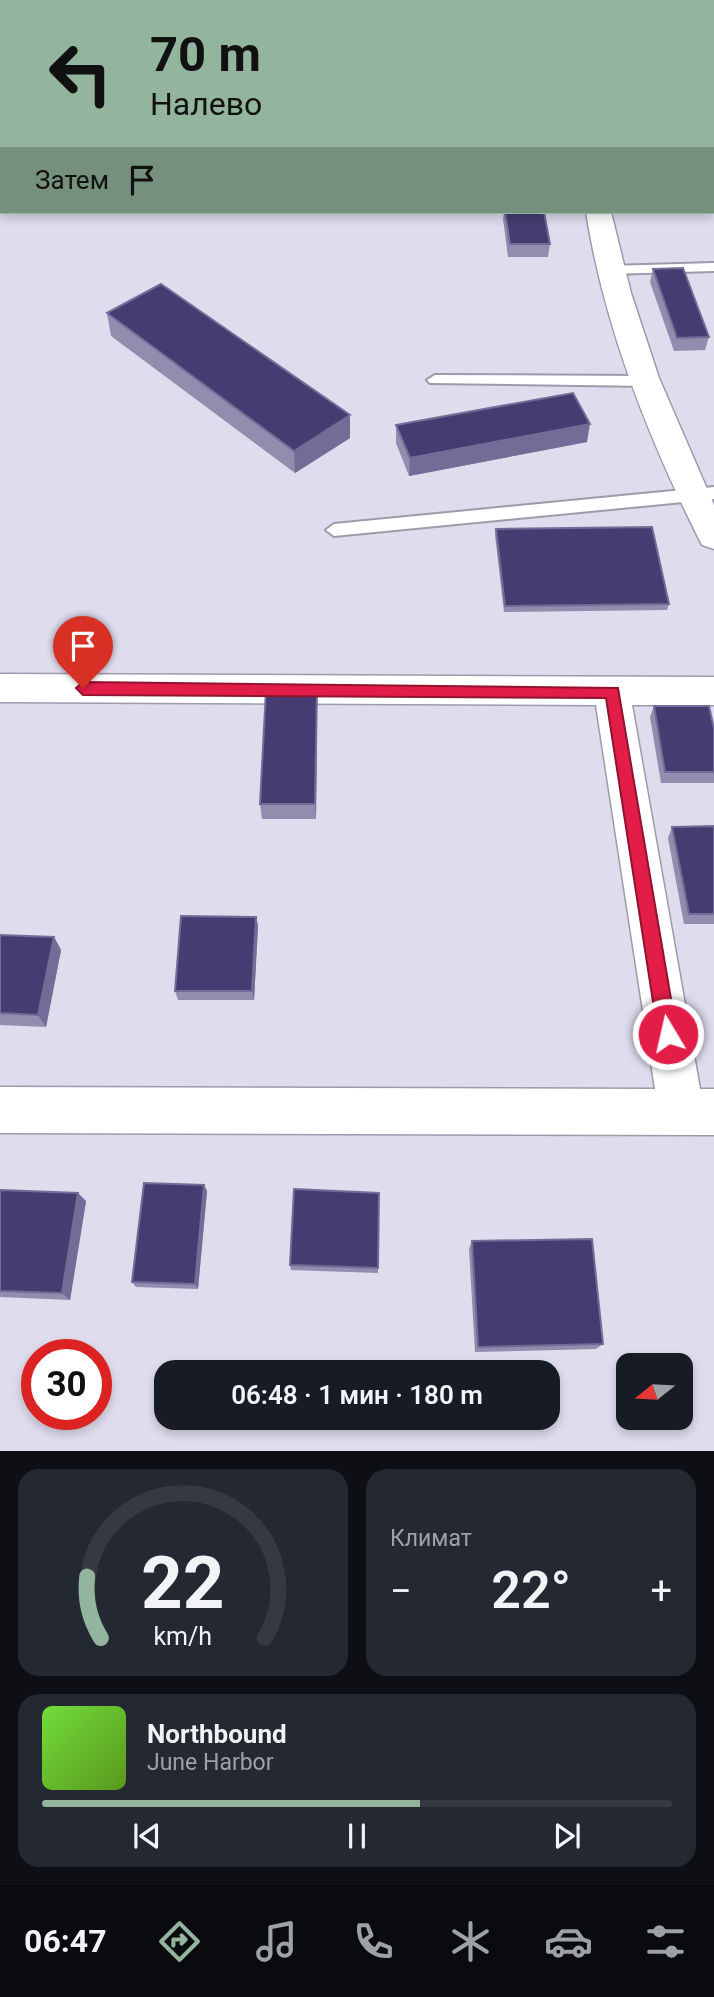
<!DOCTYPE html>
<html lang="ru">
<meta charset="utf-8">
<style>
:root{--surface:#171b24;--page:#242831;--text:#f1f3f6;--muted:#9ea1a6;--line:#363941;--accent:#93b49d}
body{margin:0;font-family:Roboto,sans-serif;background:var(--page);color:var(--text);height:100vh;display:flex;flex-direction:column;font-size:26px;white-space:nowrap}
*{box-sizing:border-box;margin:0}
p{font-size:23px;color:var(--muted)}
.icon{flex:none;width:38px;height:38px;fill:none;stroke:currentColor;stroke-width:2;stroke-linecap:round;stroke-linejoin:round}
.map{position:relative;height:1451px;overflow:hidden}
.panel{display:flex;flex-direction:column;gap:18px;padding:18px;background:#0d0f14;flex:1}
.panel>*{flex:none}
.top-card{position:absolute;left:0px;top:0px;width:714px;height:214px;box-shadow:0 4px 10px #0003;background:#93b49d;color:#111;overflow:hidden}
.needle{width:46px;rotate:252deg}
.fabs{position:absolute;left:616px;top:1353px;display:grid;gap:14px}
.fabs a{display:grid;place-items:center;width:77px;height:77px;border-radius:14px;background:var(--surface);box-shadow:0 4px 10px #0003;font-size:35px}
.speed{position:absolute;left:21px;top:1339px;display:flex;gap:14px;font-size:35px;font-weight:700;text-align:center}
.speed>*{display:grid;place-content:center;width:91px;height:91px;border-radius:50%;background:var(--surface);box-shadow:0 4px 10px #0003;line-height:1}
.speed .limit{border:10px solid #d22;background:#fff;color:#111}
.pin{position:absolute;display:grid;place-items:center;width:60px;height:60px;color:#fff;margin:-72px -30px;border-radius:50% 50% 50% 0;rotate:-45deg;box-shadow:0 0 7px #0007}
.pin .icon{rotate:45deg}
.me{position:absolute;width:77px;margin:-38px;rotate:351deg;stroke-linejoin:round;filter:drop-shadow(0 0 5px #0008)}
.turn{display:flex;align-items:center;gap:24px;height:147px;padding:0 35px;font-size:32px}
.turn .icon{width:91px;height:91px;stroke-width:2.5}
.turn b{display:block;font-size:49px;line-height:60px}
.then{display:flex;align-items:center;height:66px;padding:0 35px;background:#0003;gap:14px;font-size:26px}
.big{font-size:52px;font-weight:600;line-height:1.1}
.panel .card{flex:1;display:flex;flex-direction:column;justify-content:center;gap:10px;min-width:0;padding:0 24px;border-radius:21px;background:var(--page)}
.panel .dial{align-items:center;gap:0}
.dial svg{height:182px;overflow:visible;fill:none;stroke:var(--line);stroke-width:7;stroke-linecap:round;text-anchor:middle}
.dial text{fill:var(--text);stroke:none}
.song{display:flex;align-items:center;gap:21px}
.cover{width:84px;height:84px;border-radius:10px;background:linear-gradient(135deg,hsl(100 70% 55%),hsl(90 70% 35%))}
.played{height:7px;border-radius:4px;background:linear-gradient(90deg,var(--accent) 60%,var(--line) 60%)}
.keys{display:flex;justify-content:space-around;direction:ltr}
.heat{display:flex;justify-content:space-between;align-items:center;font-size:38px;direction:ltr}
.panel .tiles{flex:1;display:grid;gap:18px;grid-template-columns:1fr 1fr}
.card:last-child{grid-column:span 2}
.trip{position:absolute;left:154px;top:1360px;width:406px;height:70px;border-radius:21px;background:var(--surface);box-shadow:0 4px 10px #0003;font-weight:600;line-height:70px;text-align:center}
.tab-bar{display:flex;height:112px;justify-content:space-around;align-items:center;background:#090b0e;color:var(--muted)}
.tab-bar .icon{width:49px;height:49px}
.tab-bar .on{color:var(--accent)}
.tab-bar b{font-size:32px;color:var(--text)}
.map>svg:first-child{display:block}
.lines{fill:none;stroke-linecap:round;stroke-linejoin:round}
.lane-casing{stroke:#9c9aab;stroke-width:4}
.street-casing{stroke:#9c9aab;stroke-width:3}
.lane{fill:#fff;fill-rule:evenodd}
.street{fill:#fff;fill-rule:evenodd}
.wall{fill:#928caf}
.shaded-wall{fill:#746c96}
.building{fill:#473c71;stroke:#746c96;stroke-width:2}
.route{fill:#e11d48;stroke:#92132f;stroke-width:2}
</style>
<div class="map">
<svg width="714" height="1451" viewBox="0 0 714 1451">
<rect width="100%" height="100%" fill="#dedced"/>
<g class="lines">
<defs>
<g id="lane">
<polygon points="664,0 674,0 663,2"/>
<rect x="712" y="62" width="2" height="6"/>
<rect x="712" y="109" width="2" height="8"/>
<polygon points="714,263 714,271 609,274 602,270 609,266"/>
<polygon points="435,375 648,376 656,381 648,386 430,383 427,380"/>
<polygon points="714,487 714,499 334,536 326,530 334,524"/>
</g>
<g id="street">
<path d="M586,212H611L631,293L659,378L714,505V549L702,545L698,537C647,435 604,325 586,212Z"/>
<polygon points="0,674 714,677 714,705 632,705 700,1089 714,1089 714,1135 0,1133 0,1087 655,1089 596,705 0,702"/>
</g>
</defs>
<use href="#lane" class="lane-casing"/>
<use href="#street" class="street-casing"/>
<use href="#lane" class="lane"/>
<use href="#street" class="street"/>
</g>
<g class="wall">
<polygon points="525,0 570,0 568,2 524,2"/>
<polygon points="504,212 544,212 550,244 548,257 508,257 503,219"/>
<polygon points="653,269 709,337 705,350 674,351 650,282"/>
<polygon points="107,313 350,415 350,438 295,473 111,336"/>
<polygon points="396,425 587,442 409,476 396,443"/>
<polygon points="496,529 669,604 667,610 504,612 495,535"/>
<polygon points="317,690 317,706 316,819 262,819 260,804"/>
<polygon points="654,706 714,729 714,783 661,783 650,717"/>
<polygon points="714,826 714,924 684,924 668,838 672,827"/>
<polygon points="256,917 258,926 254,1000 178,1000 175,991"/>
<polygon points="0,935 54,937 61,950 46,1027 0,1025"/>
<polygon points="204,1185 207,1191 198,1289 136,1287 132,1282"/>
<polygon points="0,1190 86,1201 70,1300 0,1297"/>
<polygon points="379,1193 378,1273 291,1270 290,1265"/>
<polygon points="472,1241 603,1344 596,1349 475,1352 469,1249"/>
</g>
<g class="shaded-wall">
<polygon points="350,415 350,438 295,473 294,451"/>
<polygon points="590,424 587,442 409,476 410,458"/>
<polygon points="317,690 317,706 316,819 315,804"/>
<polygon points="256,917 258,926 254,1000 252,991"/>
<polygon points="54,937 61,950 46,1027 38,1015"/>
<polygon points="204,1185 207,1191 198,1289 195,1284"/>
<polygon points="78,1193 86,1201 70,1300 62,1293"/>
</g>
<g class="building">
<polygon points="543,0 565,0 564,2 551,2"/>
<polygon points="505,212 544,212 550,244 510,244"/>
<polygon points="683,268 709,337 677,338 653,269"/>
<polygon points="161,284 350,415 294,451 107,313"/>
<polygon points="573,393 590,424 410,458 396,425"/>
<polygon points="652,527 669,604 505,606 496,529"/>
<polygon points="266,690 317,690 315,804 260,804"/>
<polygon points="654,706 709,706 714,729 714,772 665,772"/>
<polygon points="714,826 714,914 689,914 672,827"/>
<polygon points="181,916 256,917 252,991 175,991"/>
<polygon points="0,935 54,937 38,1015 0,1013"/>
<polygon points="144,1183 204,1185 195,1284 132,1282"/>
<polygon points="294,1189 379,1193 378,1268 290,1265"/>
<polygon points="0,1190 78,1193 62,1293 0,1291"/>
<polygon points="592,1239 603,1344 478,1347 472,1241"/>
</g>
<polygon class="route" points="83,682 618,688 677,1034 674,1040 668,1043 661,1040 658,1034 606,698 83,695 76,688"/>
</svg>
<div class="fabs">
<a><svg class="needle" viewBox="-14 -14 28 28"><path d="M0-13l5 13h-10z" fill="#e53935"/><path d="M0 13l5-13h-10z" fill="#9ea1a6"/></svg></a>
</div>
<div class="speed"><div class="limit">30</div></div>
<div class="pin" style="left:83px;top:688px;background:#d93025"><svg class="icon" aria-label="arrive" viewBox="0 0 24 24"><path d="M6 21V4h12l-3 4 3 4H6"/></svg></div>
<svg class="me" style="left:668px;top:1034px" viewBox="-20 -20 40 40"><circle r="17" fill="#e11d48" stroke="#fff" stroke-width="3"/><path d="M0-11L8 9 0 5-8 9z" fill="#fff"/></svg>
<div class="trip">06:48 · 1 мин · 180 m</div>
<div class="top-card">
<div class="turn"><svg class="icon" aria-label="left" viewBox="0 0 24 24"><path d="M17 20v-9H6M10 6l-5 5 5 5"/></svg><div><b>70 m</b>Налево</div></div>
<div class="then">Затем<svg class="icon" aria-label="arrive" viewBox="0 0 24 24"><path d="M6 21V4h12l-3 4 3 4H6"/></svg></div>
</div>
</div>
<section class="panel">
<div class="tiles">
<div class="card dial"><svg viewBox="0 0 100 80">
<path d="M14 69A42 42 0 1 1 86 69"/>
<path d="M14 69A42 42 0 0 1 8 42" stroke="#93b49d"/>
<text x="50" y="56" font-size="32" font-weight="700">22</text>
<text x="50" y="72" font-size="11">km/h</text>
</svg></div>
<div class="card"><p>Климат</p>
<div class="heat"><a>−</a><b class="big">22°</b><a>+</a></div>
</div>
<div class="card">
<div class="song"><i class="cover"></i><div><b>Northbound</b><p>June Harbor</p></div></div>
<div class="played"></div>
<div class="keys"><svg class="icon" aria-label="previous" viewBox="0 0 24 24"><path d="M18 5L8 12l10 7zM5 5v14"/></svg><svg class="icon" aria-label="pause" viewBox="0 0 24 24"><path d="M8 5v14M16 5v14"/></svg><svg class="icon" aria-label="next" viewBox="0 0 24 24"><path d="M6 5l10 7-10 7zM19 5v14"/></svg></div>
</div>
</div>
</section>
<nav class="tab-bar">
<b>06:47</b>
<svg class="icon on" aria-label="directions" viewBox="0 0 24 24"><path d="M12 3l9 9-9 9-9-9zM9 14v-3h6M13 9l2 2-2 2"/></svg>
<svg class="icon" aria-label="music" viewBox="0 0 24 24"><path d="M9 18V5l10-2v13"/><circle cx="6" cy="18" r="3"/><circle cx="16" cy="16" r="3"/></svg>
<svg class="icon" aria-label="phone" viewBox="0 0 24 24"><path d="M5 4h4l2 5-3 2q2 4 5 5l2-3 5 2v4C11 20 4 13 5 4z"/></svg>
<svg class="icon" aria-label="climate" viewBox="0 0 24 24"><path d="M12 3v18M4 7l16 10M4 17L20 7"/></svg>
<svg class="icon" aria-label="car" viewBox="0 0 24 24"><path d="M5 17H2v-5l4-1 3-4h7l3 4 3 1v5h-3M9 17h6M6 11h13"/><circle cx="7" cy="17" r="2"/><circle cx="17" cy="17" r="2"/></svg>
<svg class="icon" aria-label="filters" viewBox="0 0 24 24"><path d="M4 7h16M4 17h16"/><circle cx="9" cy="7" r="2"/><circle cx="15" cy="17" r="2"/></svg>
</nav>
